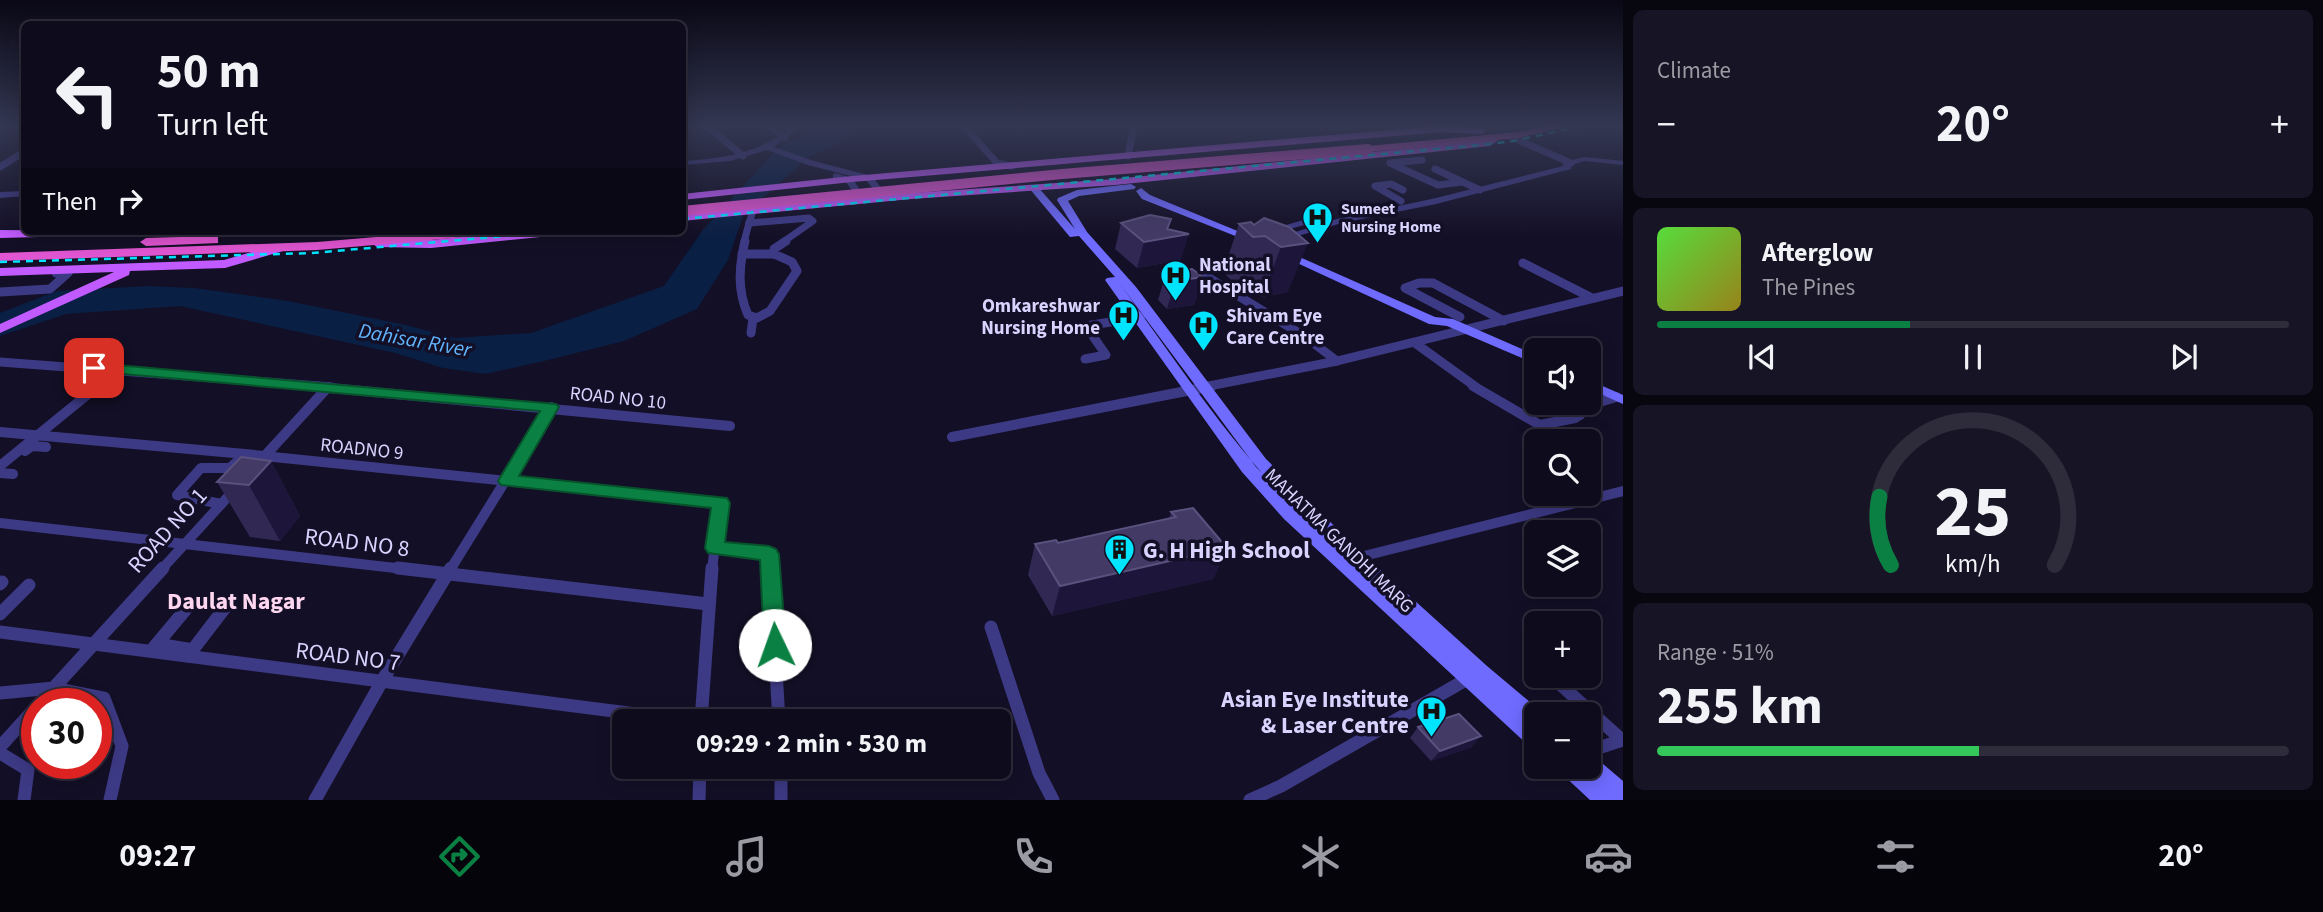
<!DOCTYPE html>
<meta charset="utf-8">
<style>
:root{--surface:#0e0b1c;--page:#171425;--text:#f1f3f6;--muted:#9b9ba3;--line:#2e2b3b;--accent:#0b8043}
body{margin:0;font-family:"Source Sans 3",sans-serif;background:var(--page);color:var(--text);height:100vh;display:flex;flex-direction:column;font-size:26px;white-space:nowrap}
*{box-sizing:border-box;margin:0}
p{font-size:23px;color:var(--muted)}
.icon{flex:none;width:38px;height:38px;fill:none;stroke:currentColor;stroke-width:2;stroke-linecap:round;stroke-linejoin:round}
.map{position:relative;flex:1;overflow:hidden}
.panel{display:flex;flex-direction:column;gap:10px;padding:10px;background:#08060f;width:700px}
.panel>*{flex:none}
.top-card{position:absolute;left:21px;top:21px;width:665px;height:214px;border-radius:10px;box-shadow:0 4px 18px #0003,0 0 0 2px var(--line);background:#0e0b1c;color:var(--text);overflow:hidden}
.buttons{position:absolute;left:1524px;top:338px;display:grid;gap:14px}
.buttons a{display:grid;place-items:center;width:77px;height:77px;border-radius:10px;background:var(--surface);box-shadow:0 4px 18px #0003,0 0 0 2px var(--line);font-size:35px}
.speed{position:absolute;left:21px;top:688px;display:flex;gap:14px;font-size:35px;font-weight:700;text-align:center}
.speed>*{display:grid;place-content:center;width:91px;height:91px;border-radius:50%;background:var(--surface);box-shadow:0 4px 18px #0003,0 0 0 2px var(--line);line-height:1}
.speed .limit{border:10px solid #d22;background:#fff;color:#111}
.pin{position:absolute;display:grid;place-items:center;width:60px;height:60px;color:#fff;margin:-30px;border-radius:14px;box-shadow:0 4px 10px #0006}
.me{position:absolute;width:77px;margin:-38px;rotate:357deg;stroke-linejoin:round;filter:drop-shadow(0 0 5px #0008)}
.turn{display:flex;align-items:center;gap:24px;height:147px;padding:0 21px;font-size:32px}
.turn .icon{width:91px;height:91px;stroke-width:2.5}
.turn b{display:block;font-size:49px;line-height:60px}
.then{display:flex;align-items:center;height:66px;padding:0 21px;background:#0003;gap:14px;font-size:26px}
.big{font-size:52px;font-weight:700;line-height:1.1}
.panel .widget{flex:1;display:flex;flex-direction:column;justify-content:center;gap:10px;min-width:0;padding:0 24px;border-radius:10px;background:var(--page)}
.panel .dial{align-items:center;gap:0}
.dial svg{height:182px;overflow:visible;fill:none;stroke:var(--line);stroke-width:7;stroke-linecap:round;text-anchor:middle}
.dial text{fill:var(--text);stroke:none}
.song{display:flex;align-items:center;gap:21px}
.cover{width:84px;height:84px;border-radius:10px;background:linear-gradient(135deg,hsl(110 70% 55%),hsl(50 70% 35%))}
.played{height:7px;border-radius:4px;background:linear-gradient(90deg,var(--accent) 40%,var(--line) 40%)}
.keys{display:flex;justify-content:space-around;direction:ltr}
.heat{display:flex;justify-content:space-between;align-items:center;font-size:38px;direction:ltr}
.charge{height:10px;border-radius:5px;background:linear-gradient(90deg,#34c759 51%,var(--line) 0)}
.trip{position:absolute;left:612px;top:709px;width:399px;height:70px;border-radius:10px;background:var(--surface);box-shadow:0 4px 18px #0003,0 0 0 2px var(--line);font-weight:700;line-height:70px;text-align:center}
.tabs{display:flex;height:112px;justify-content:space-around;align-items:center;background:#06040b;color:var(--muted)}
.tabs .icon{width:49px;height:49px}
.tabs .on{color:var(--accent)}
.tabs b{font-size:32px;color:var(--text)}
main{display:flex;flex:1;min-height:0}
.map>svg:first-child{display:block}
.water{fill:#0a1f44}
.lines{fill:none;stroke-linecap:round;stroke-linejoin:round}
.minor-far3{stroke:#3d3a85;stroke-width:7}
.minor-far2{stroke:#3d3a85;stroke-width:9}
.minor-far1{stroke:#3d3a85;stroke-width:10}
.minor{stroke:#3d3a85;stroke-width:13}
.tertiary{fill:#3d3a85;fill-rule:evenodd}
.secondary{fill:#6f6bff;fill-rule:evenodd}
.primary{fill:#c25bff;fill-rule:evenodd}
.trunk{fill:#e055d1;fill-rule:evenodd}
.rail{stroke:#00e5ff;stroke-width:2.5;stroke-dasharray:7 6;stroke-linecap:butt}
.trunk-bridge{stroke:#e055d1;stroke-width:10}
.wall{fill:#312854}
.shaded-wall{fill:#1d163a}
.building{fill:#433a66;stroke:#5a527e;stroke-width:2}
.route{fill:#0b8043;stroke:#07532c;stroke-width:2}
.labels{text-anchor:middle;stroke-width:7;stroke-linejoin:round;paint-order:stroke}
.far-poi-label{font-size:16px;font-weight:bold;fill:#d9d4ff;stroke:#130f26;text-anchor:start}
.poi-label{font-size:19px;font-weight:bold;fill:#d9d4ff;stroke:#130f26;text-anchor:start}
.street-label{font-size:19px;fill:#d9d4ff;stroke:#130f26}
.water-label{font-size:21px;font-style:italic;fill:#62b6ff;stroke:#130f26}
.near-street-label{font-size:23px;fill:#d9d4ff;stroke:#130f26}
.near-poi-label{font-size:23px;font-weight:bold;fill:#d9d4ff;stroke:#130f26;text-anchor:start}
.near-neighbourhood-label{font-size:24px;font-weight:bold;fill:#ffd6f0;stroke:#130f26}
</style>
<main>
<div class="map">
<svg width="1623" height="800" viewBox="0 0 1623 800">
<rect width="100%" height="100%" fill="#130f26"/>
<polygon class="water" points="823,126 860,126 836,145 808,157 743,216 728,260 697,309 624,341 544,361 485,374 443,368 395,353 180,306 66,314 0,336 0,313 57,291 149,286 194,288 288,301 406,325 454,338 531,333 664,286 702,231 779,147"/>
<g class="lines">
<g class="minor-far3">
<polyline points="707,126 743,156"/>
<polyline points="769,126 785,138"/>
<polyline points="964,126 997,163 1011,166"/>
<polyline points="1509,136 1571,163"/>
<polyline points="1128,156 1134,126"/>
<polyline points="1422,160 1390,163 1438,185 1462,182"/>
<polyline points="0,167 24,152"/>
<polyline points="1435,169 1480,190"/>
<polyline points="1401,201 1375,186 1391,184 1403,190"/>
<polyline points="749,223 753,211"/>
<polyline points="749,223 809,218 813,221 783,242"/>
<polyline points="744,242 749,223"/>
</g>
<g class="minor-far2">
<path d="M745,241C739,266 737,290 748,315L757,318L770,311L797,271L792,262L774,254V249L786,241"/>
<polyline points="742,254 774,254"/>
<polyline points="1237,258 1201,273 1304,336 1337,361"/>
<polyline points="1523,263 1592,298"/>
<polyline points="0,292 50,289 68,273 56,273"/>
<polyline points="1460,317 1405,288 1419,283 1433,283 1504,321"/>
<polyline points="751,333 753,318"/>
<polyline points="1415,343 1476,387"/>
<polyline points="1085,359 1106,355 1086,326 1141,317"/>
<polyline points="0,362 332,387"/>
<polyline points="96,387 118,369"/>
<polyline points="1204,387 1337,361 1623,291"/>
</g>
<g class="minor-far1">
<polyline points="310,386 730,426"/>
<polyline points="1473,386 1540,425 1575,418 1580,415 1579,408 1616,397"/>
<polyline points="0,432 245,454 720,503 712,570"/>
<polyline points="952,437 1212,386"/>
<polyline points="25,451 32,446 46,447"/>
<polyline points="262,459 328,387"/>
<polyline points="0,466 98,386"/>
<polyline points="0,473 13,474"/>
<polyline points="221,504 177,495 201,468 230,468 240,459"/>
<polyline points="0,523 413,570"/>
<polyline points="715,548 769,554 770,570"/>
<polyline points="1352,559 1623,491"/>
<polyline points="161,570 235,489"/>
<polyline points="450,570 551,407"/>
</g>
<g class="minor">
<polyline points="398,568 708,604"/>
<polyline points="770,568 779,721"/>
<polyline points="0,584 2,582"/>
<polyline points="0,614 29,585"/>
<polyline points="991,627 1039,773 1053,800"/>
<polyline points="0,632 691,721"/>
<polyline points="157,644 193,650"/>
<polyline points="151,651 191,603 227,605 188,656"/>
<polyline points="1536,652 1532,653 1536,662"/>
<polyline points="1551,676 1622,740"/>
<polyline points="0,693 54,688 104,698 122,746 110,800"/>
<polyline points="39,704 163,568"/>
<polyline points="701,721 712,568"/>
<polyline points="0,747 37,706"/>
<polyline points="1589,751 1623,740"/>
<polyline points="0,753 28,770 24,800"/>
<polyline points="781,766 781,800"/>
<polyline points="315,800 382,681 451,568"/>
<polyline points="699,800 700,766"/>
<polyline points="1250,800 1281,786 1469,678"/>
</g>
<g class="tertiary">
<path d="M793,126H801L774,147L814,161L872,176L889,198L888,200H882L866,180L808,165L767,150L730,161L682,165V161C726,158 757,154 793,126Z"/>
<polygon points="1585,157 1623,161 1623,165 1585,161 1571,165 1571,169 1436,204 1342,223 1281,241 1276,238 1337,219 1436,198 1563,166 1563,162"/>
<polygon points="836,173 852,178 867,200 866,202 860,202 846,182 833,178 833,174"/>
<polygon points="24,191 24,196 0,198 0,192"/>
<polygon points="1317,216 1320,217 1320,221 1274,233 1269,230"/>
</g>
<g class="secondary">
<path d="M1131,184L1136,187L1134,189L1079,196L1068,201L1087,232L1136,287L1266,459L1361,552L1487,666L1543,713L1536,714V748L1529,746L1284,519L1242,472L1105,280L1107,278L1115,277L1079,236L1070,237L1029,188L1037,186L1075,229L1057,200L1058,198L1077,190ZM1117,280L1256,467L1323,535C1241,462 1181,367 1117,280Z"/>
<polygon points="1141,188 1150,195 1257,239 1252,242 1248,241 1142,199 1136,191"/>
<polygon points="1286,251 1435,317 1453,319 1536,355 1536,364 1447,326 1429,324 1282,256 1280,254"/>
<polygon points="1589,380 1623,395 1623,404 1589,389"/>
<polygon points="1589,755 1596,758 1623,781 1623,800 1590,800 1561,773 1558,766 1589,766"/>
</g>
<g class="primary">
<polygon points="1437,126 1482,128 1487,131 1482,134 1441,132 852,182 682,200 682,194 852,176"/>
<polygon points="1498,134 1503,137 1490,146 1115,185 911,199 682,221 682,214 911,193 1115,179 1487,140"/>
<polygon points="0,230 123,231 117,235 0,238"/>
<polygon points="524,231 566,231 560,235 431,248 377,247 371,243 377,239 431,240"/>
<polygon points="279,244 283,245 283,251 225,268 130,271 129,275 0,333 0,324 114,272 0,276 0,268 224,260"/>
</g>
<g class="trunk">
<polygon points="1548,126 1570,126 1518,138 1368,152 1363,149 1368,146 1518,132"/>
<polygon points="447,231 494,231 488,235 317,250 0,261 0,253 317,242"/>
<polygon points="214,236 218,237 218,243 146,246 140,242 146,238"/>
</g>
<g class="rail">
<polyline points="682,219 1480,145 1513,141 1581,126"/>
<polyline points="0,262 312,253 564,231"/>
</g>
<polyline class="trunk-bridge" points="682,211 1062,174 1368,149"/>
</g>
<g class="wall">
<polygon points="1171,219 1168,229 1181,260 1137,268 1115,249 1121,223"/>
<polygon points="1239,224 1289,227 1288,292 1262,297 1247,284 1236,285 1223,272"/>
<polygon points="1166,273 1203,277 1194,305 1167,309 1158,300"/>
<polygon points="271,461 300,516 280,541 250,537 217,482"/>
<polygon points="1171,512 1227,548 1213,579 1052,616 1028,575 1035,544 1058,543 1169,519"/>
<polygon points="1418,727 1472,747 1431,761 1410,738"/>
</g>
<g class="shaded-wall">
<polygon points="1171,219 1166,238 1189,234 1181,260 1137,268 1144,242"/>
<polygon points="1308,243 1288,292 1262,297 1281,247"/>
<polygon points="1203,277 1194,305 1167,309 1175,281"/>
<polygon points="271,461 300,516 280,541 249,485"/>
<polygon points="1227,548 1213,579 1052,616 1060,586"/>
<polygon points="1481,736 1472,747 1431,761 1440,751"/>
</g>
<g class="building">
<polygon points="1150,215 1171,219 1167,229 1189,234 1144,242 1121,223"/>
<polygon points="1264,218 1289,227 1308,243 1281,247 1265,236 1253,237 1239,224 1251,222 1254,225"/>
<polygon points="1192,269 1203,277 1175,281 1166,273"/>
<polygon points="241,457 271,461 249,485 217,482"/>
<polygon points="1193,508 1227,548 1060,586 1035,544 1056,540 1058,543 1176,517 1171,512"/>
<polygon points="1459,714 1481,736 1440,751 1418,727"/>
</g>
<linearGradient id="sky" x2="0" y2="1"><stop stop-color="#0a0815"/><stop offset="0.53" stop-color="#333752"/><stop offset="1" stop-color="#333752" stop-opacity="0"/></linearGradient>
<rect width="1623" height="238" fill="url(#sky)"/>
<polygon class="route" points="94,363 556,404 559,407 519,476 727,498 730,503 725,542 769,546 776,549 779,554 786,645 783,651 775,654 768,651 764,645 760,560 708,553 705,548 711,508 501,485 498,481 540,411 89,371 87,368 89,364"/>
<defs>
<symbol id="hospital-pin" viewBox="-11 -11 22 30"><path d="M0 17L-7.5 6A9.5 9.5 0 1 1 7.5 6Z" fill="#00e5ff" stroke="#130f26"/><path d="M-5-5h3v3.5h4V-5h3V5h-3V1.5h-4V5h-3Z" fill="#111"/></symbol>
<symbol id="building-pin" viewBox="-11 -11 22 30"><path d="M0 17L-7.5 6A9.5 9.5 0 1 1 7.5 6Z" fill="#00e5ff" stroke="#130f26"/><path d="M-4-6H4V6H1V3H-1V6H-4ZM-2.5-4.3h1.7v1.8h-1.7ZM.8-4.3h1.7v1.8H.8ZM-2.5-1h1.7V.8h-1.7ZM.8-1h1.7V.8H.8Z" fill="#111"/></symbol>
</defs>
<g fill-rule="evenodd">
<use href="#hospital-pin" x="1300" y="200" width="35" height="47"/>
<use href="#hospital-pin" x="1158" y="258" width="35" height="47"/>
<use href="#hospital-pin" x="1106" y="298" width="35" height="47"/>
<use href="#hospital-pin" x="1186" y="308" width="35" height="47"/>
<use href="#building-pin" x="1102" y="532" width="35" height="47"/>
<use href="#hospital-pin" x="1414" y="694" width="35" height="47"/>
</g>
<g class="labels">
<g class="far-poi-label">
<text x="1341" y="214">Sumeet<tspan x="1341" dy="18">Nursing Home</tspan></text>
</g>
<g class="poi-label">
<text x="1199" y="271">National<tspan x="1199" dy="22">Hospital</tspan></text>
<text x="1100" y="312" text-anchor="end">Omkareshwar<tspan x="1100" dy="22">Nursing Home</tspan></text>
<text x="1226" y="322">Shivam Eye<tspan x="1226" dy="22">Care Centre</tspan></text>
</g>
<g class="street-label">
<text transform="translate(618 397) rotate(6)" y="7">ROAD NO 10</text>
<text transform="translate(362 448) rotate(6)" y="7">ROADNO 9</text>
<text transform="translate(1340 540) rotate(44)" y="7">MAHATMA GANDHI MARG</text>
</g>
<g class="water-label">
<text transform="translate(415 340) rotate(10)" y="7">Dahisar River</text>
</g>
<g class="near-street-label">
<text transform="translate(167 530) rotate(-48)" y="8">ROAD NO 1</text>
<text transform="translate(357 542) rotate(7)" y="8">ROAD NO 8</text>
<text transform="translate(348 656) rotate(7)" y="8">ROAD NO 7</text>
</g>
<g class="near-poi-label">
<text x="1143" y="558">G. H High School</text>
<text x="1409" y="707" text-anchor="end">Asian Eye Institute<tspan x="1409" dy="26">&amp; Laser Centre</tspan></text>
</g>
<g class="near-neighbourhood-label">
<text x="236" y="609">Daulat Nagar</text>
</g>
</g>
</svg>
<div class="buttons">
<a><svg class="icon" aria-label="sound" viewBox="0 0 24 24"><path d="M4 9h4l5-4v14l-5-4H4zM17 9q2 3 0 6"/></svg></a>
<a><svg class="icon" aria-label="search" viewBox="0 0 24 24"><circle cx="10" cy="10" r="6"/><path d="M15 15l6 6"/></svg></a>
<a><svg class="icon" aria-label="layers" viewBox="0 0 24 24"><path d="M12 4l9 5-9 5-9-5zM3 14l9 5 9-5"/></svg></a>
<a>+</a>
<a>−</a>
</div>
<div class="speed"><div class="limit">30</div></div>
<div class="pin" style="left:94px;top:368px;background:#d93025"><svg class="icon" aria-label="arrive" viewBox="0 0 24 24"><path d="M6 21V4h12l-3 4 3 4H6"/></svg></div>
<svg class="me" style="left:775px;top:645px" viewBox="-20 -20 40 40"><circle r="19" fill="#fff"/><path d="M0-13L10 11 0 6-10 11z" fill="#0b8043"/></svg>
<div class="trip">09:29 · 2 min · 530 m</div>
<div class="top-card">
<div class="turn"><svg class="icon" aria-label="left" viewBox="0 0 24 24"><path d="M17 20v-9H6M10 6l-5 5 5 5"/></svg><div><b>50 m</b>Turn left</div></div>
<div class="then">Then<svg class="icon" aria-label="right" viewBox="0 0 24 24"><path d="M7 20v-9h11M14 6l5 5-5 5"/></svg></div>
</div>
</div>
<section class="panel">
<div class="widget"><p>Climate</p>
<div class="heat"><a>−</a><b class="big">20°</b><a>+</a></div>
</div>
<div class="widget">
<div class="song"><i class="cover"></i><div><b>Afterglow</b><p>The Pines</p></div></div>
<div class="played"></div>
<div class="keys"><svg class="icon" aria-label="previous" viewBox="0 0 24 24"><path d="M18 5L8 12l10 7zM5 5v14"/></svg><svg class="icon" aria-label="pause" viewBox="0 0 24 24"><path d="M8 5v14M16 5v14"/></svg><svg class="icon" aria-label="next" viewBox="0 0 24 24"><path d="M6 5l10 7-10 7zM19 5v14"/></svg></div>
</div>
<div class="widget dial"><svg viewBox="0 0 100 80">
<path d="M14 69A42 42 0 1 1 86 69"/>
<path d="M14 69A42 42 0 0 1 9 39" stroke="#0b8043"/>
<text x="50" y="56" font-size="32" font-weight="700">25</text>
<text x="50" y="72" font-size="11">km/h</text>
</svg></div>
<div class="widget"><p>Range · 51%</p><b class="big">255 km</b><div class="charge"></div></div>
</section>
</main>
<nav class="tabs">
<b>09:27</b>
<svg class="icon on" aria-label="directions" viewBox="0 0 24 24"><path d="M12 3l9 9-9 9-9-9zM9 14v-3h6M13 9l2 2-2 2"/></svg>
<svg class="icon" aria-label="music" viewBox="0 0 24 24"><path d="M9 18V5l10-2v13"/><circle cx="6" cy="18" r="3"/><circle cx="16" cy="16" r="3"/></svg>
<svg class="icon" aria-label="phone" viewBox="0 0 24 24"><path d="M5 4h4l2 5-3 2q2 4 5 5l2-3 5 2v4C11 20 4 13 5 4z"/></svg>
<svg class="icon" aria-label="climate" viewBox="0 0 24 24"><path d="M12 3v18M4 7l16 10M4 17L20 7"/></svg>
<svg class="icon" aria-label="car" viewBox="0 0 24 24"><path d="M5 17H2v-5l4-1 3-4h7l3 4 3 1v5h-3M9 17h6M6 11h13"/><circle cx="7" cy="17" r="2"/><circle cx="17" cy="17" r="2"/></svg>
<svg class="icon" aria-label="filters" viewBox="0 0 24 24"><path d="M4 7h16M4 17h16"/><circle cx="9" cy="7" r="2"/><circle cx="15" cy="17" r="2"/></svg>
<b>20°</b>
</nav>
